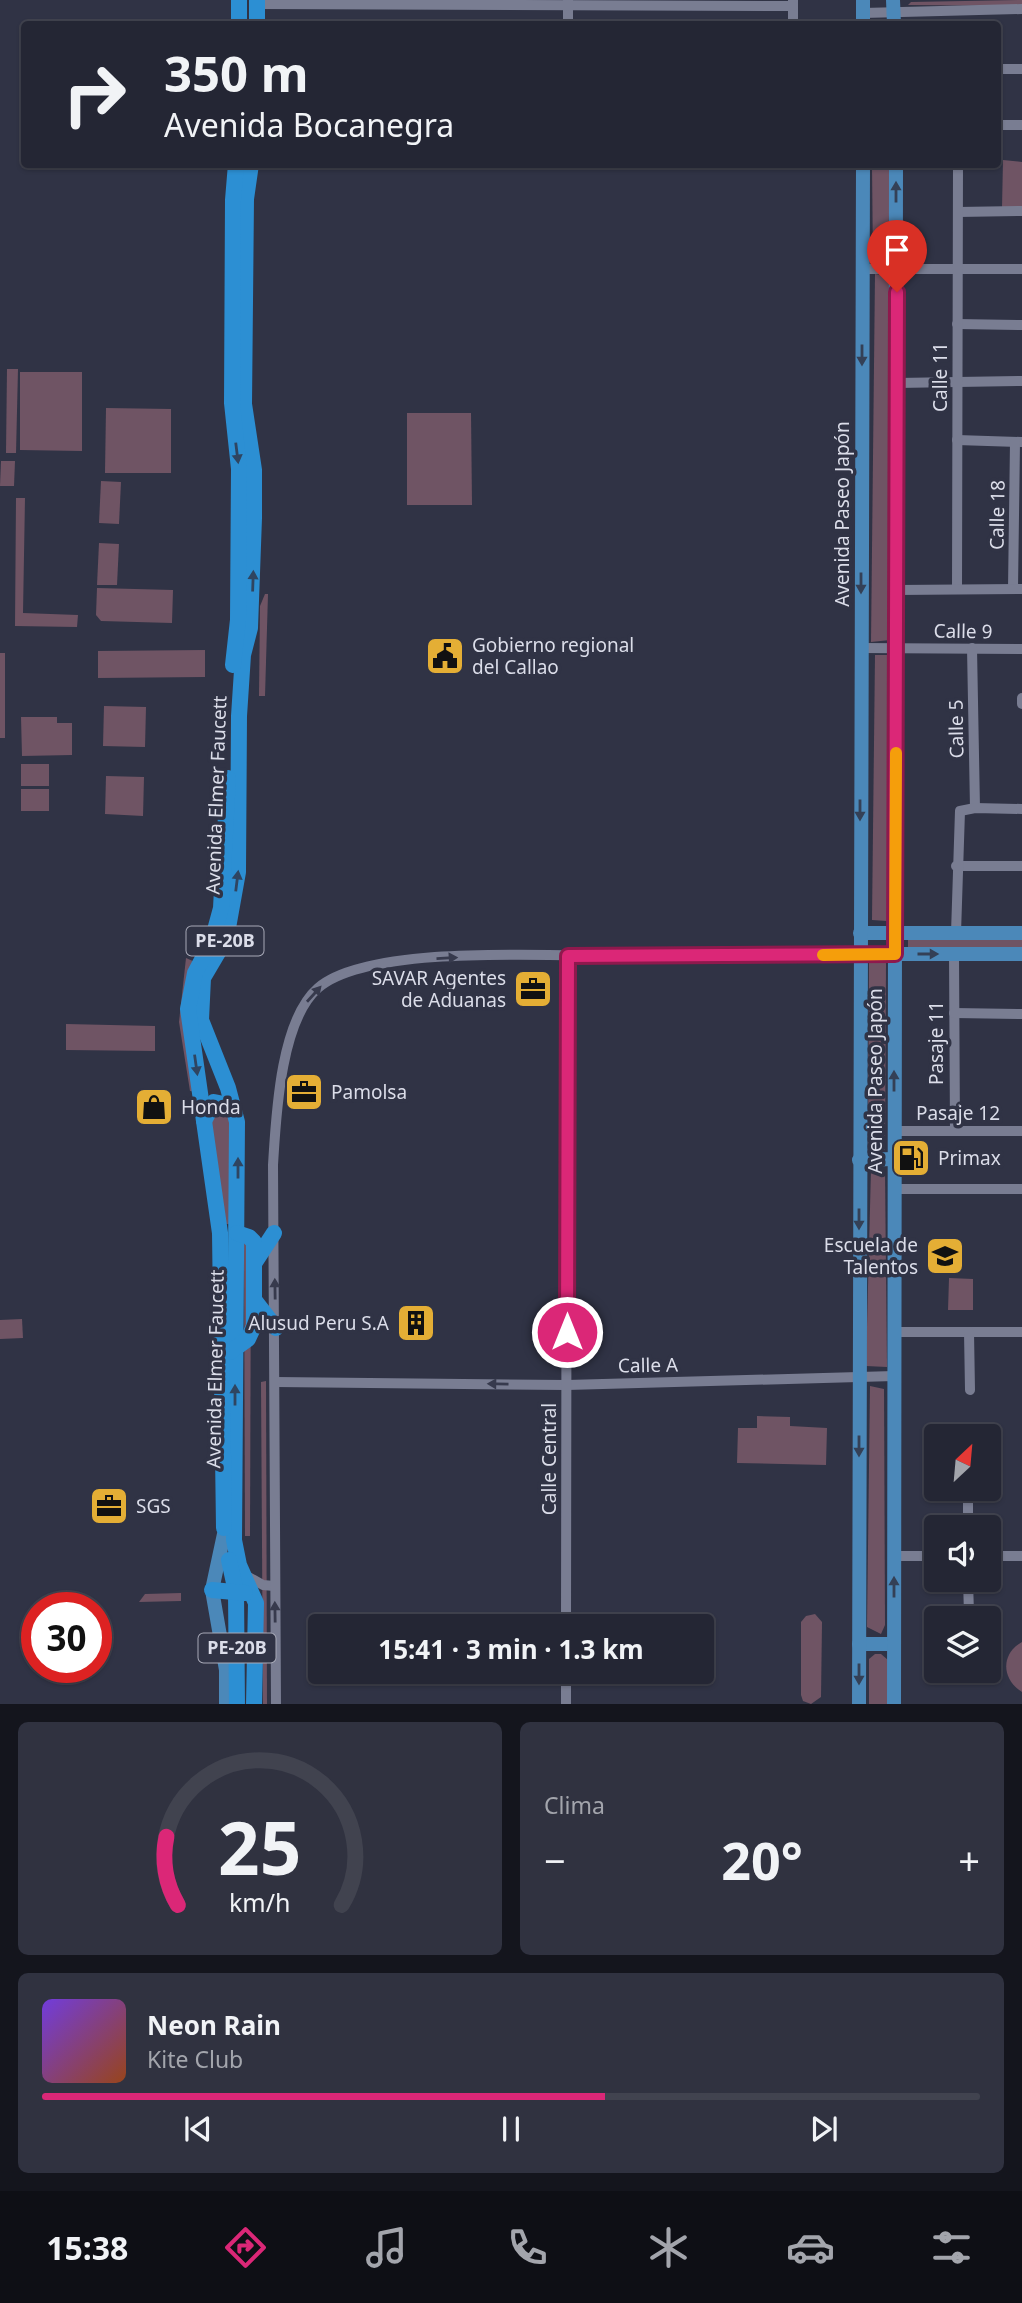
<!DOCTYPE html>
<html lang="es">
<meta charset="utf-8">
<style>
:root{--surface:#242634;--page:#303240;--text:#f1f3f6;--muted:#a3a5ac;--line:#41434f;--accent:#db2777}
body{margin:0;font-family:"Noto Sans",sans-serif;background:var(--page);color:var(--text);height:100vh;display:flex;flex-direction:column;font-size:26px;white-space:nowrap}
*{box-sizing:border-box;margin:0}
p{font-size:23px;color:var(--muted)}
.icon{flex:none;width:38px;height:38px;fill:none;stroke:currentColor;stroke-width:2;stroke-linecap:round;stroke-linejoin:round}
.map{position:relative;height:1704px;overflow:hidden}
.side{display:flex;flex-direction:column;gap:18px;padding:18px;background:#14151d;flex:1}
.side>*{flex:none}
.banner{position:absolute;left:21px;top:21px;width:980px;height:147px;border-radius:7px;box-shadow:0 2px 5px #0004,0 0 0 2px var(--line);background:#242634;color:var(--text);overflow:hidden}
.needle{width:46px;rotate:26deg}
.controls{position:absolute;left:924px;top:1424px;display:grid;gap:14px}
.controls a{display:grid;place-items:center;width:77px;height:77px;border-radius:7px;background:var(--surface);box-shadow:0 2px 5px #0004,0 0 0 2px var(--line);font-size:35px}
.speed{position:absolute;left:21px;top:1592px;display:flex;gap:14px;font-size:35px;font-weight:700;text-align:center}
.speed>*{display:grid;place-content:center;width:91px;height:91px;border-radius:50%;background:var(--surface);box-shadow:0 2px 5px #0004,0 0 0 2px var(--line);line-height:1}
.speed .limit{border:10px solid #d22;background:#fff;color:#111}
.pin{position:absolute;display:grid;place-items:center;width:60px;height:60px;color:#fff;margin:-72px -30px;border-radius:50% 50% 50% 0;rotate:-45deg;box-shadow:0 0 7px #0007}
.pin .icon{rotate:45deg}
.me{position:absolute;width:77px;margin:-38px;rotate:0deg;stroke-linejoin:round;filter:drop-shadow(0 0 5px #0008)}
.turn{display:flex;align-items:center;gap:24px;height:147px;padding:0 28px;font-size:32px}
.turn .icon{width:91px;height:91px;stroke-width:2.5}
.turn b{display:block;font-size:49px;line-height:60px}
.big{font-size:52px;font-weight:700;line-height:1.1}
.side .card{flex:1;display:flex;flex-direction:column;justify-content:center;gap:10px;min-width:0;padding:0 24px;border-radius:10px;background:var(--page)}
.side .dial{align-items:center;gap:0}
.dial svg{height:182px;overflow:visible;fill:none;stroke:var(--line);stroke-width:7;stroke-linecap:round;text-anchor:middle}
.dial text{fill:var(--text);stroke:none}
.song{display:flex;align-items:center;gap:21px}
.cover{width:84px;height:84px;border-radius:10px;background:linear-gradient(135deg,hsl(260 70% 55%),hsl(20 70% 35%))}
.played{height:7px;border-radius:4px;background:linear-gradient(90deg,var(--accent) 60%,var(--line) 60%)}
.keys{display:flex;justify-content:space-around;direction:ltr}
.heat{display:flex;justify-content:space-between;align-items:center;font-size:38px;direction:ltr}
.side .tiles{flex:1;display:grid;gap:18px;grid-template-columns:1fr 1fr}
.card:last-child{grid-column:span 2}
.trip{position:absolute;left:308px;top:1614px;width:406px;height:70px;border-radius:7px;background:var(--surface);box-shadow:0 2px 5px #0004,0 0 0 2px var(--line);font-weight:700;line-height:70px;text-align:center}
.menu{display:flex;height:112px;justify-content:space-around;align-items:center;background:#0e0f15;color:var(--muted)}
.menu .icon{width:49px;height:49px}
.menu .on{color:var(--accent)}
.menu b{font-size:32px;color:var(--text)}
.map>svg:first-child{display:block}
.green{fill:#6f5464}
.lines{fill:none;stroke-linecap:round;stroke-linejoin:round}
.minor{stroke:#797d92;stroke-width:10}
.major{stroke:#4b88b9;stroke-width:14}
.highway{stroke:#2c8fd3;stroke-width:16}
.oneway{fill:#344056}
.oneway2{fill:#2f4561}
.oneway3{fill:#373a4d}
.route-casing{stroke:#8e194d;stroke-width:18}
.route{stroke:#db2777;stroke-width:12}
.slow{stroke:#f59e0b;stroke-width:12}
.labels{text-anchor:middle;stroke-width:7;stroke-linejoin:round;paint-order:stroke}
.shield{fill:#303345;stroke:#a8aab8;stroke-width:2}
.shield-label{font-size:18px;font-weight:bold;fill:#dbdde9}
.street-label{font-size:19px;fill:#dbdde9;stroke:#303345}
.poi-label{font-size:19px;fill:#dbdde9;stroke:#303345;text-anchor:start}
</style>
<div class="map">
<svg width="1022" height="1705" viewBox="0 0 1022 1705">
<rect width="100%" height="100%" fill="#303345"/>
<g class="green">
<polygon points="1022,0 1022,6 908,5 911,2"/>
<polygon points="1003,160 1022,162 1022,208 1002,208"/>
<polygon points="872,165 890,165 888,266 873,263"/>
<polygon points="875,274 890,276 890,640 871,642"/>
<polygon points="7,369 18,369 16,453 6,453"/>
<polygon points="20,372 82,372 82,451 20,450"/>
<polygon points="106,408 171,409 171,473 105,473"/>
<polygon points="407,413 471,413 472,505 407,505"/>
<polygon points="1,461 15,461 14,486 0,486"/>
<polygon points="101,481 121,482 119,524 99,523"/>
<polygon points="16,498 25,498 23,613 78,615 77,627 15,626"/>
<polygon points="99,543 119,544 117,585 97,585"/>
<polygon points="97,588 173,590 172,623 101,621 96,615"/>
<polygon points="265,594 268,594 265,696 259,696 260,606"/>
<polygon points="205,650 205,677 98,678 98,651"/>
<rect x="0" y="653" width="5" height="85"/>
<polygon points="875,655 890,655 887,921 872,920"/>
<polygon points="104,706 146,707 145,747 103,746"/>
<polygon points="21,717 57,717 57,723 72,723 72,755 22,756"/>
<rect x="21" y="764" width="28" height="22"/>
<polygon points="106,776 144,777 143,816 105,814"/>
<rect x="21" y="789" width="28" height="22"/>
<rect x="908" y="939" width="114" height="8"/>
<polygon points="186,958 195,962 197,1092 190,1091 179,1022"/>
<polygon points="869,963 886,963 885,1150 868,1152"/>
<polygon points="66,1024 155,1026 155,1051 66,1050"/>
<polygon points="215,1110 225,1111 231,1121 229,1224 222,1224 210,1114"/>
<polygon points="871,1169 885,1171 887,1367 866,1366"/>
<polygon points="244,1240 251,1244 250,1536 245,1536"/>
<polygon points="949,1278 973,1279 973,1310 948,1310"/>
<polygon points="22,1319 23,1338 0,1339 0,1320"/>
<polygon points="266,1381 267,1705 263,1704 261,1382"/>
<polygon points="870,1386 884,1389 885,1625 881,1634 867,1627"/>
<polygon points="757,1416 790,1417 790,1426 827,1428 826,1465 737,1463 738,1428 757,1428"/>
<polygon points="181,1593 181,1601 139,1602 145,1594"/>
<polygon points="815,1614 822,1622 821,1697 811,1704 803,1701 801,1695 801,1622 806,1616"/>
<path d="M1022,1642V1692C1002,1680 1000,1654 1022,1642Z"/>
<polygon points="875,1654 881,1654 888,1660 888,1704 869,1705 869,1659"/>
</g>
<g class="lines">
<g class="minor">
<polyline points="568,0 568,24"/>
<polyline points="793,0 793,24"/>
<polyline points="257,4 793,6"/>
<polyline points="863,13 1022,9"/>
<polyline points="998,69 1022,69"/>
<polyline points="998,125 1022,125"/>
<polyline points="958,212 1022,211"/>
<polyline points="862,269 1022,269"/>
<polyline points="957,324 1022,325"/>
<polyline points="897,383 1022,381"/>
<polyline points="957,440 1021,442"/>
<polyline points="957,589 958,164"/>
<polyline points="1013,589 1015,442"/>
<polyline points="897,590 1022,589"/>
<polyline points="861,648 1022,649"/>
<polyline points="972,648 975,808"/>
<polyline points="1022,698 1022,704"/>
<polyline points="956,866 1022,866"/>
<polyline points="956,933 960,811 975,808 1022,809"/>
<polyline points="954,954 955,1131"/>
<polyline points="954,1013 1022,1014"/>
<polyline points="894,1131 1022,1131"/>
<polyline points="894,1189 1022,1189"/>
<polyline points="893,1332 1022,1332"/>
<polyline points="969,1332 970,1390"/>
<polyline points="276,1382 567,1385 894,1376"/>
<polyline points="968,1528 968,1497"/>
<polyline points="894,1556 936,1556"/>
<polyline points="989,1556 1022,1556"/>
<polyline points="245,1575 263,1585 274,1586"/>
<polyline points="968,1580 969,1614"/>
<polyline points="566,1626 567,956"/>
<path d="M276,1705L273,1165C276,1117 280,1021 318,988C369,944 551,956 621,956C700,955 780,955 860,954"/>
<polyline points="566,1705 566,1671"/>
</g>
<g class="major">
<polyline points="893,0 894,24"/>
<polyline points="863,24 863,0"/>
<polyline points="860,933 1022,933"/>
<polyline points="860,954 1022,954"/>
<polyline points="859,1160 894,1159"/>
<polyline points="224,1534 212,1590 226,1670 226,1705"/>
<polyline points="859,1644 894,1644"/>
<polyline points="859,1705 863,164"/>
<polyline points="894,1705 896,164"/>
</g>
<g class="highway">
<polyline points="239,0 239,24"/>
<polyline points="257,0 257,24"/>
<polyline points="251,164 246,199 244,404 254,470 254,518 250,628 243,655 239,716 238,872 226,939 203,978 201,1020 228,1088 237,1122 234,1540 239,1565 256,1603 254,1705"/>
<polyline points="233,665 238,620 239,469 232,403 233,200 236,164"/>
<polyline points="204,1121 214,1102 233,1106"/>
<polyline points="255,1262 274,1233"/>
<polyline points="255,1301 276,1328"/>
<polyline points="230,1352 248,1339 254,1326 254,1242 249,1237 237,1233"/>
<polyline points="224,1528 220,1233 188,1009 195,973 212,941 221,908 228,778"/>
<polyline points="229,1560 236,1592 237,1705"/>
<polyline points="212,1590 245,1593"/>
</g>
</g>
<defs><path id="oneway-solid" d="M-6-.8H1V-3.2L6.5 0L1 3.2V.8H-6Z" transform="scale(1.75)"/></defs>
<g class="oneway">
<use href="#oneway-solid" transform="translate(896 192) rotate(-90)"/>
<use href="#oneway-solid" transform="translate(862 355) rotate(90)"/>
<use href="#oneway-solid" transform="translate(861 583) rotate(90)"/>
<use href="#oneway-solid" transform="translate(860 810) rotate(90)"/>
<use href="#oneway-solid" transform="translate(928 954)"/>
<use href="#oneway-solid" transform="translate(894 1081) rotate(-90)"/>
<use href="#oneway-solid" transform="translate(859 1219) rotate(90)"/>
<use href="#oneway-solid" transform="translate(859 1446) rotate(90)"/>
<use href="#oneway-solid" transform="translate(894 1587) rotate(-90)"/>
<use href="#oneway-solid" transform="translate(859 1674) rotate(90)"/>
</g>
<g class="oneway2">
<use href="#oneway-solid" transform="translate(237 453) rotate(83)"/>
<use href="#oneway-solid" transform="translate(253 581) rotate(-88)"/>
<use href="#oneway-solid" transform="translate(237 881) rotate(-83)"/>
<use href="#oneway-solid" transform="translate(196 1065) rotate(82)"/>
<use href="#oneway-solid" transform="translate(238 1168) rotate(-90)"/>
<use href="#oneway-solid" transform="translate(235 1395) rotate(-90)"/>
</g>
<g class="oneway3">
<use href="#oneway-solid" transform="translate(447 958) rotate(-3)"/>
<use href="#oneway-solid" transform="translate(314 994) rotate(-48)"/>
<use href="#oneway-solid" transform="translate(275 1289) rotate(-91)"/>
<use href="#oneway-solid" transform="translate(498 1384) rotate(-179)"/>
<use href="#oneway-solid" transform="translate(275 1612) rotate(-91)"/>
</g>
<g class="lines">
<defs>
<polyline id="route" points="567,1332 568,956 895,954 897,292"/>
</defs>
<use href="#route" class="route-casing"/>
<use href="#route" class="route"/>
<polyline class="slow" points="823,955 895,954 896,753"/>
</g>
<defs>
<symbol id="civic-square" viewBox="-11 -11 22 22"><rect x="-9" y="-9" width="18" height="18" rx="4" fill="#e4ae35" stroke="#303345"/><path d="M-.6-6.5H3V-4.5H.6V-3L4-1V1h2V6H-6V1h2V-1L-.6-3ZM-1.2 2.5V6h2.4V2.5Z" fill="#111"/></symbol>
<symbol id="office-square" viewBox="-11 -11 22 22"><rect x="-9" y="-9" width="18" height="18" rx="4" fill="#e4ae35" stroke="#303345"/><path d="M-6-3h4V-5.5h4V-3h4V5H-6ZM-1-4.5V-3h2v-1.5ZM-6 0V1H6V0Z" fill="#111"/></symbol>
<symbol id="shop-square" viewBox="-11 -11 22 22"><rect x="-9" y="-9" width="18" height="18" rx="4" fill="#e4ae35" stroke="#303345"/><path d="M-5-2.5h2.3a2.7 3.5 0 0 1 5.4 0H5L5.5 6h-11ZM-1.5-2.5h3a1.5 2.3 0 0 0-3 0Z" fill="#111"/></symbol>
<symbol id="fuel-square" viewBox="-11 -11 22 22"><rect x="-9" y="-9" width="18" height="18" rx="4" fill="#e4ae35" stroke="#303345"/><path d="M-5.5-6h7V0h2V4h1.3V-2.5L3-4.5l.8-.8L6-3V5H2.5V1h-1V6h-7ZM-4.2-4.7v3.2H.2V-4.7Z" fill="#111"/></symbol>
<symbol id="university-square" viewBox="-11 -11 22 22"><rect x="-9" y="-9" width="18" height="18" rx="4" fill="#e4ae35" stroke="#303345"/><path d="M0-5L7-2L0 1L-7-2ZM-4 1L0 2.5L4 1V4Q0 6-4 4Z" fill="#111"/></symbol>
<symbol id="building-square" viewBox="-11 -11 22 22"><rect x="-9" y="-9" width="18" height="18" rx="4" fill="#e4ae35" stroke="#303345"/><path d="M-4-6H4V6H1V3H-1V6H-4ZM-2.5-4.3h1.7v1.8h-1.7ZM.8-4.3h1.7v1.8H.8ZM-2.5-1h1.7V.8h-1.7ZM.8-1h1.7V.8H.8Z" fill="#111"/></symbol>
</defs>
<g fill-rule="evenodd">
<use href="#civic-square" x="423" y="634" width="44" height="44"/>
<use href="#office-square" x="511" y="967" width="44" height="44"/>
<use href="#office-square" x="282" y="1070" width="44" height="44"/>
<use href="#shop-square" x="132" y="1085" width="44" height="44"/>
<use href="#fuel-square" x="889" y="1136" width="44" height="44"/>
<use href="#university-square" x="923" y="1234" width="44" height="44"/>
<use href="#building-square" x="394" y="1301" width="44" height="44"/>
<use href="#office-square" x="87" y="1484" width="44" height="44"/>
</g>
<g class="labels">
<g class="shield">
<rect x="186.5" y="926.5" width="77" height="29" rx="5"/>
<rect x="198.5" y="1633.5" width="77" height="29" rx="5"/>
</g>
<g class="shield-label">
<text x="225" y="947">PE-20B</text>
<text x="237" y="1654">PE-20B</text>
</g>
<g class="street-label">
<text transform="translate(940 377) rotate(-90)" y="7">Calle 11</text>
<text transform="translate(842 514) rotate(-90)" y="7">Avenida Paseo Japón</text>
<text transform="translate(997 515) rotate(-89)" y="7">Calle 18</text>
<text transform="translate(963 631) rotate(1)" y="7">Calle 9</text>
<text transform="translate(956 729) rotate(-91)" y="7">Calle 5</text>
<text transform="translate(216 795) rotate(-88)" y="7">Avenida Elmer Faucett</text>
<text transform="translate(936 1043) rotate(-90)" y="7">Pasaje 11</text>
<text transform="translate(875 1081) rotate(-90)" y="7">Avenida Paseo Japón</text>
<text x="958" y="1120">Pasaje 12</text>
<text transform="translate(648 1365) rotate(-1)" y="7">Calle A</text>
<text transform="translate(215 1369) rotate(-89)" y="7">Avenida Elmer Faucett</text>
<text transform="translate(549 1459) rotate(-90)" y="7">Calle Central</text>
</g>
<g class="poi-label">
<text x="472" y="652">Gobierno regional<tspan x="472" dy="22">del Callao</tspan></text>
<text x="506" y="985" text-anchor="end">SAVAR Agentes<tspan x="506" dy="22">de Aduanas</tspan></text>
<text x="331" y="1099">Pamolsa</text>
<text x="181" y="1114">Honda</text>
<text x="938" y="1165">Primax</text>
<text x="918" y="1252" text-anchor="end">Escuela de<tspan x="918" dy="22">Talentos</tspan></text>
<text x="389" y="1330" text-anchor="end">Alusud Peru S.A</text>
<text x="136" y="1513">SGS</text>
</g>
</g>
</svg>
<div class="controls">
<a><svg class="needle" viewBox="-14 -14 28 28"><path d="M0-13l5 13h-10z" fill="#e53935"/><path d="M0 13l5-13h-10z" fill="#a3a5ac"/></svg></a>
<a><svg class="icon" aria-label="sound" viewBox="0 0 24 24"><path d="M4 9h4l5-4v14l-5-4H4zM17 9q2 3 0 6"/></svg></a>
<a><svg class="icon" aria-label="layers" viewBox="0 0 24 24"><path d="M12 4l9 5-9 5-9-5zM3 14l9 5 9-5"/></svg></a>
</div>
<div class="speed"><div class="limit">30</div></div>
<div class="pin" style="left:897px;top:292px;background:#d93025"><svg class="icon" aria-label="arrive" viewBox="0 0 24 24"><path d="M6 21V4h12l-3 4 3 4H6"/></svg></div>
<svg class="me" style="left:567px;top:1332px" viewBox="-20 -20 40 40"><circle r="17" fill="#db2777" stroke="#fff" stroke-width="3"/><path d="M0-11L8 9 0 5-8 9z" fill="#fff"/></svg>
<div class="trip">15:41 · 3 min · 1.3 km</div>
<div class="banner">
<div class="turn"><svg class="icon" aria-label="right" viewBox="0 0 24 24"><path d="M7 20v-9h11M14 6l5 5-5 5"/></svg><div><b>350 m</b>Avenida Bocanegra</div></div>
</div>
</div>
<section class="side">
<div class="tiles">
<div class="card dial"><svg viewBox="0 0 100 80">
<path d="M14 69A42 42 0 1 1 86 69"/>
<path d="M14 69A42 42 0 0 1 9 39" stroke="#db2777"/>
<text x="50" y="56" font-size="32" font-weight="700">25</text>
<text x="50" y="72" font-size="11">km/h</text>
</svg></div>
<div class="card"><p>Clima</p>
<div class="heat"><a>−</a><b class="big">20°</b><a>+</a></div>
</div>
<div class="card">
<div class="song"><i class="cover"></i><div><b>Neon Rain</b><p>Kite Club</p></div></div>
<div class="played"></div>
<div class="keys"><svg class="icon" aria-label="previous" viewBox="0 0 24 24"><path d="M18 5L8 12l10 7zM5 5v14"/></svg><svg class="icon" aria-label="pause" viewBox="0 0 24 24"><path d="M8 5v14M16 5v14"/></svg><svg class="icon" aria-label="next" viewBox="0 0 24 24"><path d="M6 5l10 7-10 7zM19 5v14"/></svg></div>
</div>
</div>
</section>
<nav class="menu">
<b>15:38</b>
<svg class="icon on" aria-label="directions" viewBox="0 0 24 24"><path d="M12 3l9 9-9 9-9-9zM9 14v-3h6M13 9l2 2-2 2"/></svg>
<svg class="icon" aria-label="music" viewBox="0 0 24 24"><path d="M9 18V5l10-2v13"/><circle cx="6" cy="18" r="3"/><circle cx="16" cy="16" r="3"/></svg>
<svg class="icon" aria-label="phone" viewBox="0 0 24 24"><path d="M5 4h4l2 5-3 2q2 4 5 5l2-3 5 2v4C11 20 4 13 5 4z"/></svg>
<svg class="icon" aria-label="climate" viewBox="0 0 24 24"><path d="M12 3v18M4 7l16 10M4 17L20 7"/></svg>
<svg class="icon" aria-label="car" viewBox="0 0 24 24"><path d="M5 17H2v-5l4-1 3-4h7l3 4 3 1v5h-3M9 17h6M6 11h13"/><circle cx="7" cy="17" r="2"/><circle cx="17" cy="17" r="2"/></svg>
<svg class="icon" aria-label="filters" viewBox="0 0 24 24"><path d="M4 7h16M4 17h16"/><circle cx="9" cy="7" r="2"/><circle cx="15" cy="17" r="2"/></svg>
</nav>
